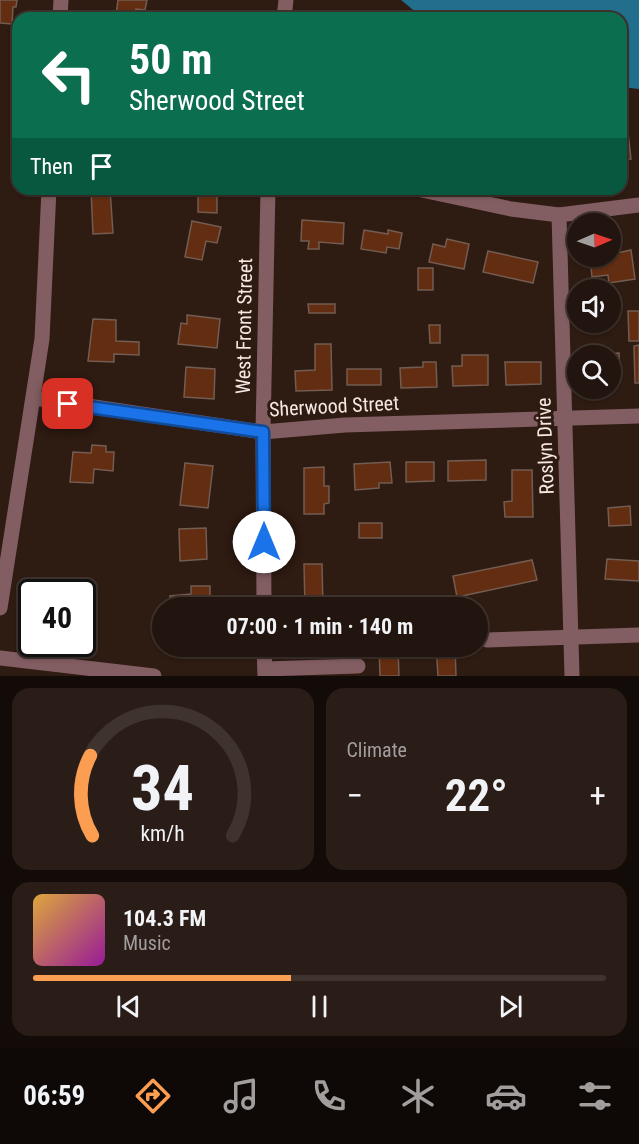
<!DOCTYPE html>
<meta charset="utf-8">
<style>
:root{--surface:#22140e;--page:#2a1d17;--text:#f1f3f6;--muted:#a29e9e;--line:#3f332e;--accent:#fb9e51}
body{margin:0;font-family:"Roboto Condensed",sans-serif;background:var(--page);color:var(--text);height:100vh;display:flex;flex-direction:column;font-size:22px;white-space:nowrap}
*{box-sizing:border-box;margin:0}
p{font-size:20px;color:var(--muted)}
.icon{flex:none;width:33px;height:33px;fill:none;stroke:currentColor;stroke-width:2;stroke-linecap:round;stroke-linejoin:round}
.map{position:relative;height:676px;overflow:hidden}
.drawer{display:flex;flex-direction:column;gap:12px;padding:12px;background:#130b08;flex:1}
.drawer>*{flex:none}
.banner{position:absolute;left:12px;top:12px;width:615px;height:183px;border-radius:18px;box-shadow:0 2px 4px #0004,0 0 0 2px var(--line);background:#0b6e4f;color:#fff;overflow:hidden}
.needle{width:39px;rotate:88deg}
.controls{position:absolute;left:567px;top:213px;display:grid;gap:12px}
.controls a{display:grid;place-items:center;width:54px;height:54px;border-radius:50%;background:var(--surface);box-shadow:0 2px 4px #0004,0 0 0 2px var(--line);font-size:30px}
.speed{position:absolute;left:18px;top:579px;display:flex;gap:12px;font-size:30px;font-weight:700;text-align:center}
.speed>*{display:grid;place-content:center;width:78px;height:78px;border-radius:50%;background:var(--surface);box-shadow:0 2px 4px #0004,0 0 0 2px var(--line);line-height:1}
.speed .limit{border:3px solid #111;border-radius:9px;background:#fff;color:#111}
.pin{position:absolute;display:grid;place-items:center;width:51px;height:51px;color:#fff;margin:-26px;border-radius:12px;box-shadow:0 3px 9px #0006}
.me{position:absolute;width:66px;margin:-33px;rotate:0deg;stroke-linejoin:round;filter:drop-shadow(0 0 4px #0008)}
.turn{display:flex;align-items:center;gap:21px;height:126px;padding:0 18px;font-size:27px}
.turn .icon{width:78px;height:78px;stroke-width:2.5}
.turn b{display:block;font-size:42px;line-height:51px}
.then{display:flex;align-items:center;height:57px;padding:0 18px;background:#0003;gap:12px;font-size:22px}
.big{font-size:45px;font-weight:700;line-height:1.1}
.drawer .card{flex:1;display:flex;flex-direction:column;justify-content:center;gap:9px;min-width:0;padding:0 21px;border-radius:18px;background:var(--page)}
.drawer .dial{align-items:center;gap:0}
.dial svg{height:156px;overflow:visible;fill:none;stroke:var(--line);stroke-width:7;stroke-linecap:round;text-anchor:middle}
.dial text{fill:var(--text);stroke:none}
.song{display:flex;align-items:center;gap:18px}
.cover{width:72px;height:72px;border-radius:9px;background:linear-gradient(135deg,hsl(40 70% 55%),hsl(300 70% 35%))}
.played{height:6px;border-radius:3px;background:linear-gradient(90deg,var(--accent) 45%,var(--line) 45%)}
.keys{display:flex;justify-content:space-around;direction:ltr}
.heat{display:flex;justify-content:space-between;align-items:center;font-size:33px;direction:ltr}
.drawer .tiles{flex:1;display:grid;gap:12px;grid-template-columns:1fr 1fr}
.card:last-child{grid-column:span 2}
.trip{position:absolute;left:152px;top:597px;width:336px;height:60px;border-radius:30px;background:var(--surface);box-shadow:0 2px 4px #0004,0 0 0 2px var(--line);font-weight:700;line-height:60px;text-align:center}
.tab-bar{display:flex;height:96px;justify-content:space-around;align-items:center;background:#0e0806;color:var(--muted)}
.tab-bar .icon{width:42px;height:42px}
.tab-bar .current{color:var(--accent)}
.tab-bar b{font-size:27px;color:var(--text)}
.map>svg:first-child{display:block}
.water{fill:#216e8d}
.building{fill:#632d11;stroke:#735c51;stroke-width:1.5}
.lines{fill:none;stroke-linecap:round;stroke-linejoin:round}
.minor{stroke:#825d61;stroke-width:15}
.route-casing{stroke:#114b97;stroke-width:15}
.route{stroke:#1a73e8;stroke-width:10}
.labels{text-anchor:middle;stroke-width:6;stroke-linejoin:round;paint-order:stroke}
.street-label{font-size:20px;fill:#f6e8e2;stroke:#2e1b12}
</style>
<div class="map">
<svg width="639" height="676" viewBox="0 0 639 676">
<rect width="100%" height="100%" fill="#2e1b12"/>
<polygon class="water" points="401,0 639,0 639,89 621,87 621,18 423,18"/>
<g class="building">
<polygon points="0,0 17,0 16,7 13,7 12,24 0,23"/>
<polygon points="118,0 147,0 145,10 136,9 134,18 116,15"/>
<polygon points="628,133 631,159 621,160 621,134"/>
<polygon points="91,189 110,189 113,233 93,234"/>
<polygon points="198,190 217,190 217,213 198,212"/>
<polygon points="302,220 344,223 343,244 319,242 319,249 308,249 309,241 301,241"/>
<polygon points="192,221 221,227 217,243 206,241 202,260 185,257"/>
<polygon points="364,230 388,234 388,230 402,233 399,249 387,247 386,253 361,249"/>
<polygon points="447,239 469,244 464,269 429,262 433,244 445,247"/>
<polygon points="631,250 635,279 609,283 608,275 592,277 590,259"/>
<polygon points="488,251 538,262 533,283 483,272"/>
<rect x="418" y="268" width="15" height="22"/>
<polygon points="308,304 335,304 335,313 309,313"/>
<polygon points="628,311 639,311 639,341 629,341"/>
<polygon points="187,315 220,319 217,348 178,344 181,323 187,324"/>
<polygon points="93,319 116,320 116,341 139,342 139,355 114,354 114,362 88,361"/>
<polygon points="429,325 440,325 440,343 430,343"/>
<polygon points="315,344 331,344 332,390 296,391 295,371 315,370"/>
<polygon points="639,345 639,383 635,383 634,346"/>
<polygon points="619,353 620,378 610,379 610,356 592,354"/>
<polygon points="462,355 488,355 488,385 453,386 452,366 462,366"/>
<polygon points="423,362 436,362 437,387 401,388 400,368 423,367"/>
<polygon points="505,362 541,362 541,384 506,385"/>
<polygon points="186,367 215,369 214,399 184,397"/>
<rect x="347" y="369" width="34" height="16"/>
<polygon points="92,445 106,446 106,452 114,452 113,471 94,469 93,483 70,482 73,452 91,453"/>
<polygon points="486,460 486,480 448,481 448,461"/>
<polygon points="390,462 392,483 379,483 379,488 355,490 354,464"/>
<polygon points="406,462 434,462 434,481 406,482"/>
<polygon points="185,463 213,466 208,508 180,505"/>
<polygon points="324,467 324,486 329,486 329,503 324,504 324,514 304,514 304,468"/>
<polygon points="512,470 532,470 533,517 505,517 504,502 512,501"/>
<polygon points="630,506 631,525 609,526 608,508"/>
<rect x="359" y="523" width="23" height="15"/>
<polygon points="206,528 207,559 180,561 179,529"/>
<polygon points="607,559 639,561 639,581 605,579"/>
<polygon points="532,560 537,580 457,597 453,576"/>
<polygon points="304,564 322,564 323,608 305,608"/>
<polygon points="191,586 210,586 210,608 179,608 179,600 170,600 170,596 191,594"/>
<polygon points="82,600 94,602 91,616 85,615 83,625 90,627 88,638 82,637"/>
<polygon points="452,602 453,608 434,608 434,603"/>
<rect x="178" y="646" width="31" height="8"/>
<polygon points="379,646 398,646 399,676 380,676"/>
<polygon points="436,646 455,646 456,676 438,676"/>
</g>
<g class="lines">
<g class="minor">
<polyline points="60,18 61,0"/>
<polyline points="284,18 286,0"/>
<polyline points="417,189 511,209 559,215 639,205"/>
<polyline points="559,215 572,676"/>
<polyline points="34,398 263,432 345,425 639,416"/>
<polyline points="0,608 42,339 49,189"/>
<polyline points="264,608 263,432 268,189"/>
<polyline points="487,640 639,635"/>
<polyline points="264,646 265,676"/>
<polyline points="0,658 154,676"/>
<polyline points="265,669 358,666"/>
</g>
</g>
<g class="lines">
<defs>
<polyline id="route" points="68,404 263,432 264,542"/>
</defs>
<use href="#route" class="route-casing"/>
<use href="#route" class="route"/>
</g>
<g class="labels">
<g class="street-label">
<text transform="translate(244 326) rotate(-89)" y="7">West Front Street</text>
<text transform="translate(334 406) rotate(-3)" y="7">Sherwood Street</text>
<text transform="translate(545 446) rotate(-92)" y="7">Roslyn Drive</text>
</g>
</g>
</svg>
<div class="controls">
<a><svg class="needle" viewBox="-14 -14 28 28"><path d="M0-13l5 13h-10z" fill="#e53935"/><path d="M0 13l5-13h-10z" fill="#a29e9e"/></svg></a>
<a><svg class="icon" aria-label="sound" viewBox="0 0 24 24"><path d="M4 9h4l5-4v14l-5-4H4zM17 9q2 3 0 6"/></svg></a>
<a><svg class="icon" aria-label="search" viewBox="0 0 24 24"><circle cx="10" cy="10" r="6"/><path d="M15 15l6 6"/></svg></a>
</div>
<div class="speed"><div class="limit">40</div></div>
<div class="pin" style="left:68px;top:404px;background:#d93025"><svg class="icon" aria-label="arrive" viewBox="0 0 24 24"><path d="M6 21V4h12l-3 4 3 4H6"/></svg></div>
<svg class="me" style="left:264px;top:542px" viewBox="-20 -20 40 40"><circle r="19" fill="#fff"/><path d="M0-13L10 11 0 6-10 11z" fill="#1a73e8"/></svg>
<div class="trip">07:00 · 1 min · 140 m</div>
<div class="banner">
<div class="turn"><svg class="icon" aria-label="left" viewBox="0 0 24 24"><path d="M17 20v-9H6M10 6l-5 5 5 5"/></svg><div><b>50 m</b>Sherwood Street</div></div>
<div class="then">Then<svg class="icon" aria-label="arrive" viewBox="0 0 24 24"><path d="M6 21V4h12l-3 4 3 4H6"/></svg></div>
</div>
</div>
<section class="drawer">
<div class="tiles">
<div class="card dial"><svg viewBox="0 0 100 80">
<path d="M14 69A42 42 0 1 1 86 69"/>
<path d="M14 69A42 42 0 0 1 13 28" stroke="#fb9e51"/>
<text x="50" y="56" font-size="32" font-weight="700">34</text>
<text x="50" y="72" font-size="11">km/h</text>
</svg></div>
<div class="card"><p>Climate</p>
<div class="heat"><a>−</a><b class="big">22°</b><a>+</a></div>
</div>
<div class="card">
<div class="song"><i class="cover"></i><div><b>104.3 FM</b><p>Music</p></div></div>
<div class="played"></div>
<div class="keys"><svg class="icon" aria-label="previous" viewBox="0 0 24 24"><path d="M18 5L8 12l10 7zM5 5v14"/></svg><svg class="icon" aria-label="pause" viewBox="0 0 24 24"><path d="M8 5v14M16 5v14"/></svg><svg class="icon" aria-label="next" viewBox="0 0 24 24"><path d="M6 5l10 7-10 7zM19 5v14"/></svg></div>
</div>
</div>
</section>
<nav class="tab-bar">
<b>06:59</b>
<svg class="icon current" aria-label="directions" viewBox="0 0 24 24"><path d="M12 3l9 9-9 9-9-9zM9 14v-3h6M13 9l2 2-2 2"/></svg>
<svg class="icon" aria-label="music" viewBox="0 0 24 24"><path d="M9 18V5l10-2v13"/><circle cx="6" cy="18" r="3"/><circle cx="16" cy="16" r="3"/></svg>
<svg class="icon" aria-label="phone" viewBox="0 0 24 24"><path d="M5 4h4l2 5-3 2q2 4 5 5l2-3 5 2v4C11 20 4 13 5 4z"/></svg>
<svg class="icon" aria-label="climate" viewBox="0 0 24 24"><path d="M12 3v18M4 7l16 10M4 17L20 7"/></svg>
<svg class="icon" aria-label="car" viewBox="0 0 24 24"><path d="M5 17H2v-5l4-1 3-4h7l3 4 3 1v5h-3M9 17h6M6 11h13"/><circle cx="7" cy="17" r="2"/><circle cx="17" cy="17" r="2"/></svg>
<svg class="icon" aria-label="filters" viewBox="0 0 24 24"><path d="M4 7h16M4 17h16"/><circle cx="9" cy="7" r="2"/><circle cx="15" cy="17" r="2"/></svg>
</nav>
